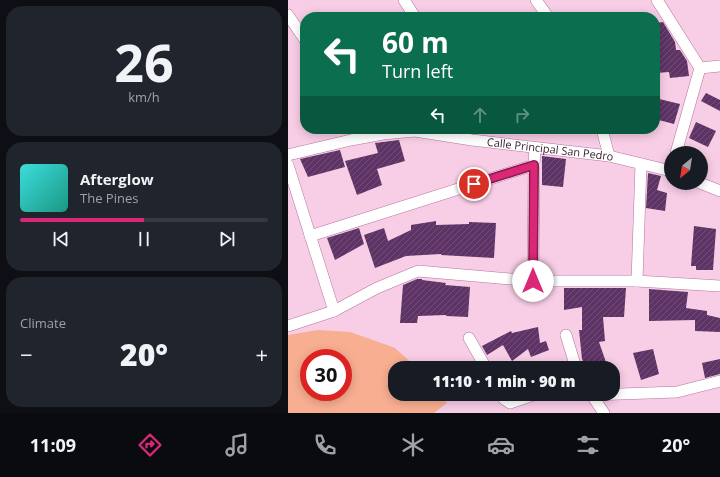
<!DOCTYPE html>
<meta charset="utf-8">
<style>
:root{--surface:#171b24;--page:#20242c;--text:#f1f3f6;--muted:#9ea1a6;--line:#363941;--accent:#db2777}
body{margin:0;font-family:"Open Sans",sans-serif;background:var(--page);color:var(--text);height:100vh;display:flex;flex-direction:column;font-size:15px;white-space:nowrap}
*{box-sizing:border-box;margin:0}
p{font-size:13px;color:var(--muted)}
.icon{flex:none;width:22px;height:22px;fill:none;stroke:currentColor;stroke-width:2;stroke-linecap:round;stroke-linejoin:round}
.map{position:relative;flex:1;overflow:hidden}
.panel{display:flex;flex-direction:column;gap:6px;padding:6px;background:#0d0f14;width:288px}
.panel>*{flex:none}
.guide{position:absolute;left:12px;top:12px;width:360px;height:122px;border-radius:16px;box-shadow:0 2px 10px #0003;background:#0b6e4f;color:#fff;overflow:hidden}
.needle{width:26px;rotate:210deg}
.buttons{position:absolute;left:376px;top:146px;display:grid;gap:8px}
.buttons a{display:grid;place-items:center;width:44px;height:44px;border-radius:50%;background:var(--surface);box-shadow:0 2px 10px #0003;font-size:20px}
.speed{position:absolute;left:12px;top:349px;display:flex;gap:8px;font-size:20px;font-weight:700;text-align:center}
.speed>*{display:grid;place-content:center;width:52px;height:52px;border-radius:50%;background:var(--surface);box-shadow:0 2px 10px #0003;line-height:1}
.speed .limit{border:6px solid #d22;background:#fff;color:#111}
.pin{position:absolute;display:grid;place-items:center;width:34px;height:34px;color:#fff;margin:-17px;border:2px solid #fff;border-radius:50%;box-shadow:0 1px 4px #0007}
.me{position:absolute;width:44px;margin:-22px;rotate:0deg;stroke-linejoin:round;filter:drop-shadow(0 0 3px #0008)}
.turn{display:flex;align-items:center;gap:14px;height:84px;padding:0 16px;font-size:18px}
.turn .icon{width:52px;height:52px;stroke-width:2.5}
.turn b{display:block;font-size:28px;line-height:34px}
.lanes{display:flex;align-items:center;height:38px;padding:0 16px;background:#0003;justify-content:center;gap:20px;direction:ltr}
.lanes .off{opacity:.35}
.big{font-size:30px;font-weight:800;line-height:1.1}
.panel .tile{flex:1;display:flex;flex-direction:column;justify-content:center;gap:6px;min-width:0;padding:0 14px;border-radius:16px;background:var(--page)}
.panel .dial{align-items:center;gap:0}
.dial b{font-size:52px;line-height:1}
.song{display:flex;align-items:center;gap:12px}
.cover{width:48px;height:48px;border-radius:6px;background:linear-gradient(135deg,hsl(180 70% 55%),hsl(170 70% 35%))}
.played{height:4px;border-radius:2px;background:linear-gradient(90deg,var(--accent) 50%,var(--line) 50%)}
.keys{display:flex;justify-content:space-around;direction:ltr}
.heat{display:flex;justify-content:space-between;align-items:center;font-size:22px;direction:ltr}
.trip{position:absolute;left:100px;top:361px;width:232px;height:40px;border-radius:16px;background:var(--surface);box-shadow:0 2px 10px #0003;font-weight:800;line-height:40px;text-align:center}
.menu{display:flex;height:64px;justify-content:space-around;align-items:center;background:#090b0e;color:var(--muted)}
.menu .icon{width:28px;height:28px}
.menu .on{color:var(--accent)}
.menu b{font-size:18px;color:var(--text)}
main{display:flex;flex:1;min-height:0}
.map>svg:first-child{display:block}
.pitch{fill:#f8ae91;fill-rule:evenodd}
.building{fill:url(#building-hatch)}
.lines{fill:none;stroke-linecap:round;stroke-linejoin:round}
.street-casing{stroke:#b5749d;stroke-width:12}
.street{stroke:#fff;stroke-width:11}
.route-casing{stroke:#8e194d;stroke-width:10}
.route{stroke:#db2777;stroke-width:7}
.labels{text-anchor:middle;stroke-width:4;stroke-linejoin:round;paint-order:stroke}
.street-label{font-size:11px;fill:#371d2d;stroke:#f8cde6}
</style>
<main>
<section class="panel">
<div class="tile dial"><b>26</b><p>km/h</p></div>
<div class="tile">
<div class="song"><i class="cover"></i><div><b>Afterglow</b><p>The Pines</p></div></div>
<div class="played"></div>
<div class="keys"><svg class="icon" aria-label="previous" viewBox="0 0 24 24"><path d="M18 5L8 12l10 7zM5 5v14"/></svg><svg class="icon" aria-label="pause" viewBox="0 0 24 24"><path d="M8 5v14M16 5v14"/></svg><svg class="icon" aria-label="next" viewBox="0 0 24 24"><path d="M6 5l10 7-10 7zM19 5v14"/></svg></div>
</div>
<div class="tile"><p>Climate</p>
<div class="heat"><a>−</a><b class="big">20°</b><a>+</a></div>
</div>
</section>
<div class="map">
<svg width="432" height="413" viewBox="0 0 432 413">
<defs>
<pattern id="building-hatch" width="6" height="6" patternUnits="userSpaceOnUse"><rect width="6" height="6" fill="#5e3365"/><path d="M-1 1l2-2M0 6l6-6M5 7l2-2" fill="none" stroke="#724e77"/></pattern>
</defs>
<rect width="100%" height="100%" fill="#f8cde6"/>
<path class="pitch" d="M30,330L62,332L85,340L107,348L129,368H107V394H152L159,403L146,413H0V335ZM21,358H55V392H21Z"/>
<g class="building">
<polygon points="375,22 387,42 388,50 392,50 399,61 401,76 382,78 381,72 368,73 367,23"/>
<polygon points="418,93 432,100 432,111 413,101"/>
<polygon points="367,98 392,104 386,124 367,119"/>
<polygon points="408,122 428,131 420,147 401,138"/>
<polygon points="111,140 117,161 89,169 94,185 69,195 57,161 90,153 87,143"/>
<polygon points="52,150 57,167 20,177 12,159"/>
<polygon points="254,156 278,159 275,187 254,185"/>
<polygon points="360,173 373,176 369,190 379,193 377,211 358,208"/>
<polygon points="148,221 148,225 181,224 181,222 208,223 206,258 153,255 153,254 118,256 87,268 76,235 96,228 100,241 123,230 123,225"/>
<polygon points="406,226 428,229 425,270 408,270 408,266 403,266"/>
<polygon points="71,228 76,244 47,260 39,238"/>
<polygon points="129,279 134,279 134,280 158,283 157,285 182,287 180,317 158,316 158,315 130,316 129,323 112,323 115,285"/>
<polygon points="276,288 338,288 336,317 315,317 317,341 311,342 320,368 298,368 294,359 291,330 294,330 294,307 276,310"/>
<polygon points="361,289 400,292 398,308 419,311 419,315 432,318 432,332 407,331 407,320 361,321"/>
<polygon points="250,327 252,343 258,341 261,350 243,357 240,349 224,361 215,345 199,355 194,346 223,331 224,333"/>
<polygon points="365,349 371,374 353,380 345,353"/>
<polygon points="432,359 432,374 417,378 414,363"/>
</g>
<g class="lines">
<defs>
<g id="street">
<polyline points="116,0 127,17"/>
<polyline points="248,0 260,17"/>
<polyline points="369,0 412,68 388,153"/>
<polyline points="0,15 17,40"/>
<polyline points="412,68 432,66"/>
<polyline points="314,129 321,156"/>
<path id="s1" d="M0,155L63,140L95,134L127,131L184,140L321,156L383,171"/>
<polyline points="0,165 46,311"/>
<polyline points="412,183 432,191"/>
<polyline points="22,236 246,165 247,148"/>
<polyline points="245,281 246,165"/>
<polyline points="349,281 353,164"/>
<polyline points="0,326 46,311 89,288 130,271 245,281 349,281 432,286"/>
<polyline points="278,335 288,368"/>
<polyline points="181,338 198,368"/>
<polyline points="212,394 216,399 222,403 248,394"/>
<polyline points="303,394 316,413"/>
<polyline points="304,395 389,392 432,381"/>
</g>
</defs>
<use href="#street" class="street-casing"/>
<use href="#street" class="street"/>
</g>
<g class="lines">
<defs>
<polyline id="route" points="186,184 246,165 245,281"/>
</defs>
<use href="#route" class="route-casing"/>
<use href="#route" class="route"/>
</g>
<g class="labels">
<g class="street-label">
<text dy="4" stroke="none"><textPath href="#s1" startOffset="266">Calle Principal San Pedro</textPath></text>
</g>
</g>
</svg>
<div class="buttons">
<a><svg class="needle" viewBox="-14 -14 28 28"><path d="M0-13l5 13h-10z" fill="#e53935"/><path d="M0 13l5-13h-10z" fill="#9ea1a6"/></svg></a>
</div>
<div class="speed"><div class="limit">30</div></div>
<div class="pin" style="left:186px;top:184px;background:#d93025"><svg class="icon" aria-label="arrive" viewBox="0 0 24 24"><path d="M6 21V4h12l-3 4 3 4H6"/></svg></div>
<svg class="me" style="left:245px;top:281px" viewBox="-20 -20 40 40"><circle r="19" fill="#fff"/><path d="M0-13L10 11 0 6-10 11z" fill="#db2777"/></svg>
<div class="trip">11:10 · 1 min · 90 m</div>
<div class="guide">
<div class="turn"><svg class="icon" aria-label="left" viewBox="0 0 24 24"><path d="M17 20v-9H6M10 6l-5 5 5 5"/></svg><div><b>60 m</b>Turn left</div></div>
<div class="lanes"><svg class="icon" aria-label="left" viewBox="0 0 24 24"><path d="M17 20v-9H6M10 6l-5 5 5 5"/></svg><svg class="icon off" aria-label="ahead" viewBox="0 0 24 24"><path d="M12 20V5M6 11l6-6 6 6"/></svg><svg class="icon off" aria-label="right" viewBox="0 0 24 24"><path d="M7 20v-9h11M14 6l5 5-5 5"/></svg></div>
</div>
</div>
</main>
<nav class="menu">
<b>11:09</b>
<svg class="icon on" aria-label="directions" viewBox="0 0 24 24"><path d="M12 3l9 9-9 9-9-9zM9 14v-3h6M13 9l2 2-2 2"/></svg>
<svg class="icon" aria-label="music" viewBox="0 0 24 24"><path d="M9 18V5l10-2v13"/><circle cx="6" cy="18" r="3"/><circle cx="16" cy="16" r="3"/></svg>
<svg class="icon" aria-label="phone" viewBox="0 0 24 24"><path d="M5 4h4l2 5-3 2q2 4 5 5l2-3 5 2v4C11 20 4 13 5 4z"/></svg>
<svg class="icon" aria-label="climate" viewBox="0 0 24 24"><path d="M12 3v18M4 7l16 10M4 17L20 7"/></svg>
<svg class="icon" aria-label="car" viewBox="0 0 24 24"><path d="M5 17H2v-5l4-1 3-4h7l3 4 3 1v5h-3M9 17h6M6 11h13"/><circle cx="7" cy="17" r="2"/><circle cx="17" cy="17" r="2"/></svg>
<svg class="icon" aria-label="filters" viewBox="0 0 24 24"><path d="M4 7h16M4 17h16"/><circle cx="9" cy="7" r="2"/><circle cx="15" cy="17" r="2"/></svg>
<b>20°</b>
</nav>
